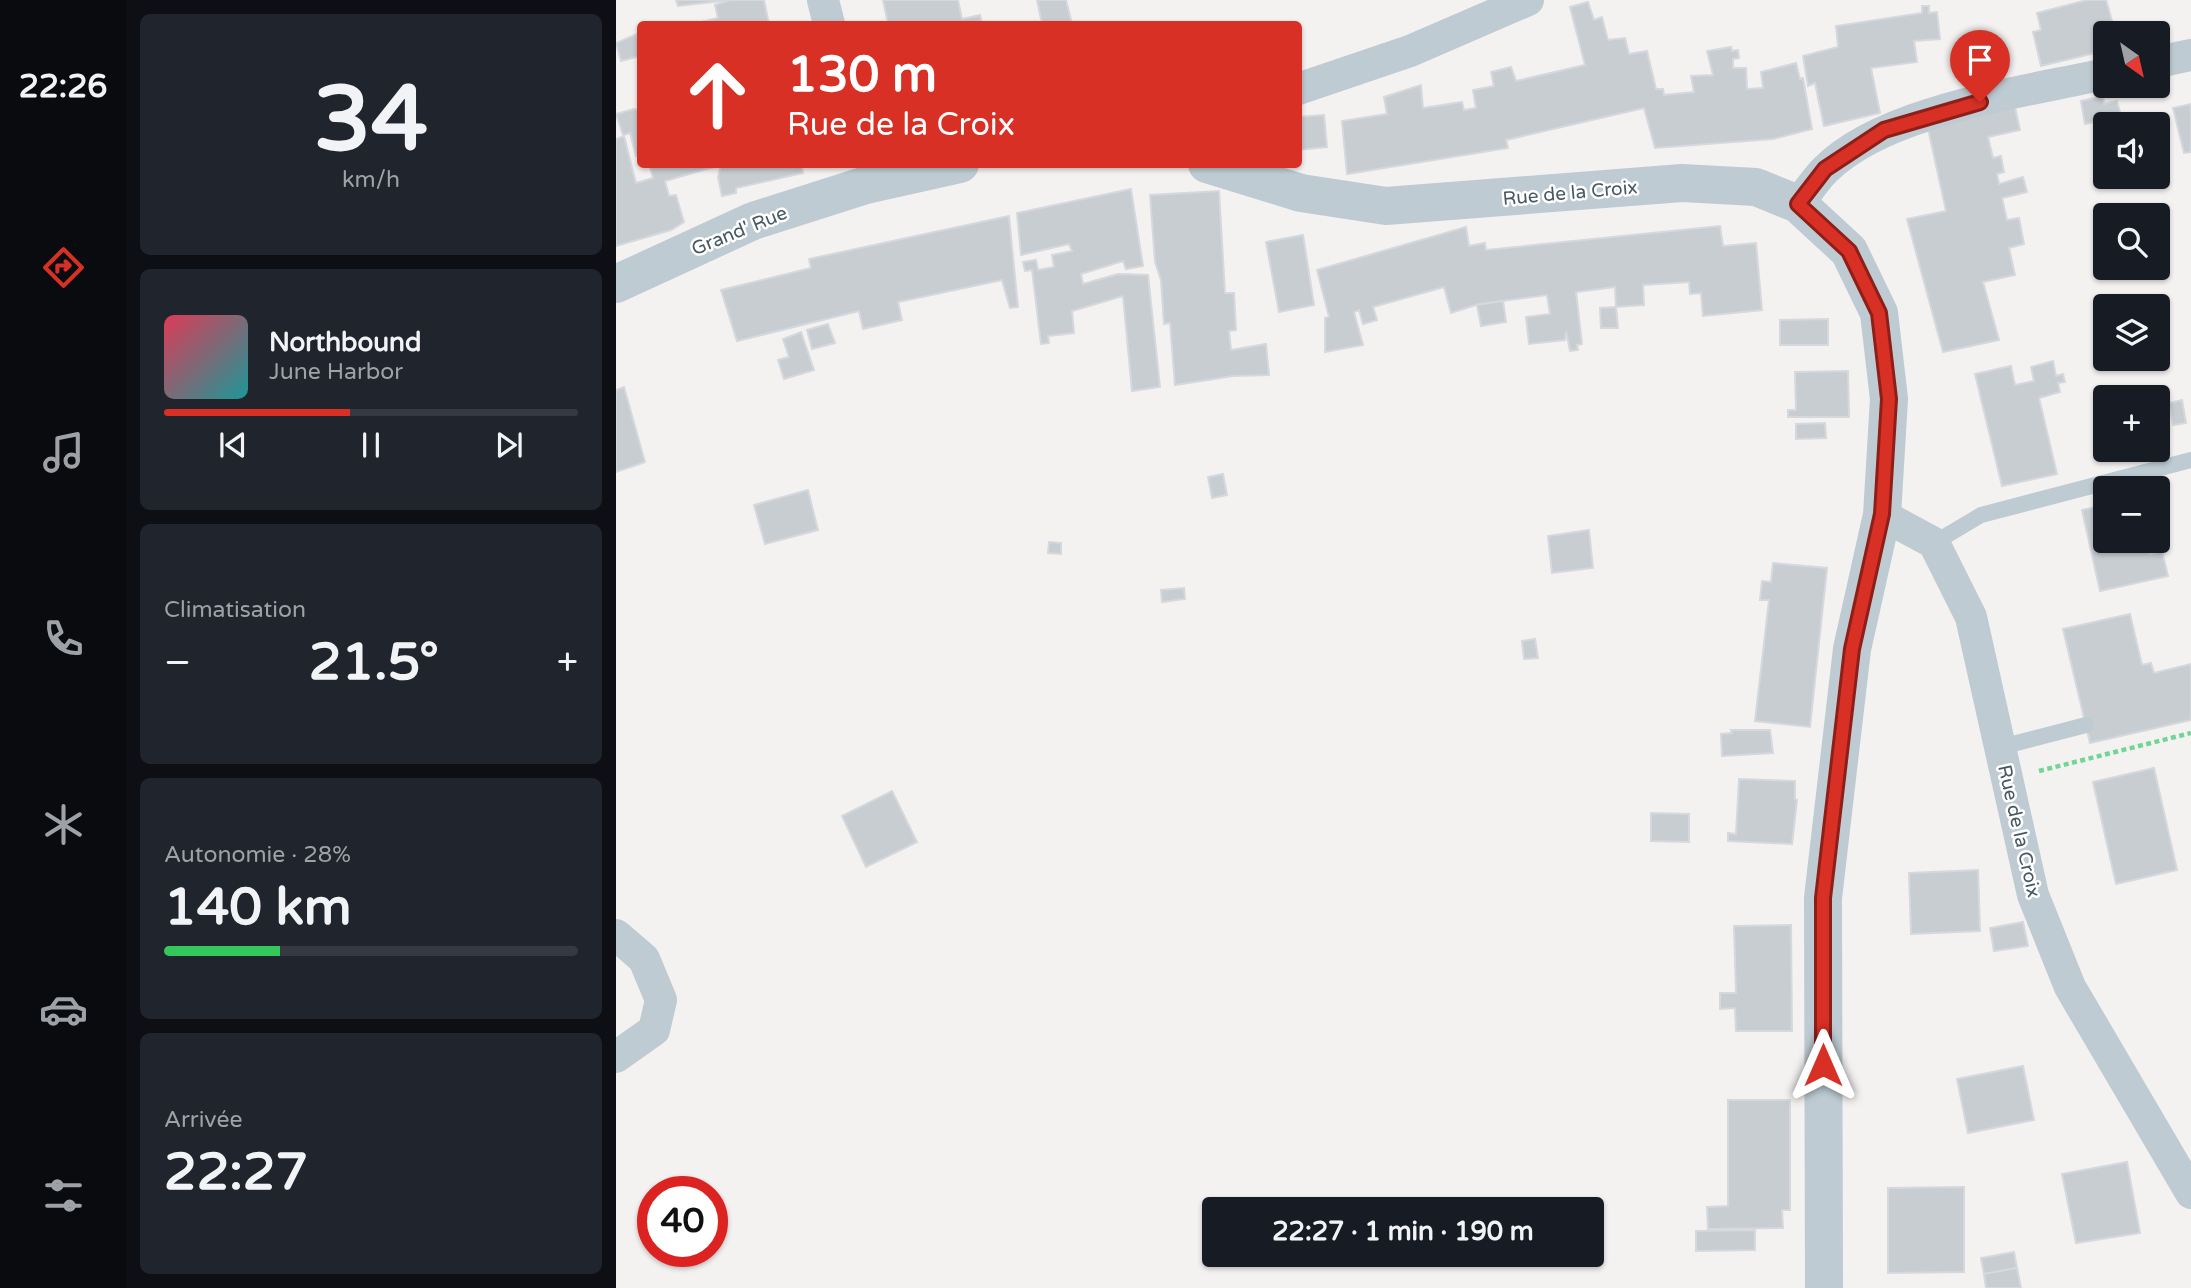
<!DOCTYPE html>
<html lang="fr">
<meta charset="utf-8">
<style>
:root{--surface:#171b24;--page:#20242c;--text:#f1f3f6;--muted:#9ea1a6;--line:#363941;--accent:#d93025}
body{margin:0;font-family:"Varela Round",sans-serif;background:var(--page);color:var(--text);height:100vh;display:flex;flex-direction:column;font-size:26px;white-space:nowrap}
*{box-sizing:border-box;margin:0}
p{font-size:23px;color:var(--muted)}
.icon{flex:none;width:38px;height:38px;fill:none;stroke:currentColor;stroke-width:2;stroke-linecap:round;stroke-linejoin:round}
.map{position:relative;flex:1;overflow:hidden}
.details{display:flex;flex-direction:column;gap:14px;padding:14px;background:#0d0f14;width:490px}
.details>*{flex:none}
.top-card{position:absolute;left:21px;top:21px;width:665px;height:147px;border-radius:7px;box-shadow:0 2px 5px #0004;background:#d93025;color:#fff;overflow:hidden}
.needle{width:46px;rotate:146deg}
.tools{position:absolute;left:1477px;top:21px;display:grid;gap:14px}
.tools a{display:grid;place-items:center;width:77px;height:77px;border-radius:7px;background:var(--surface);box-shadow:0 2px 5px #0004;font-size:35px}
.speed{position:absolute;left:21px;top:1176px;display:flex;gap:14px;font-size:35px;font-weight:700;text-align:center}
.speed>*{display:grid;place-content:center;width:91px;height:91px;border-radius:50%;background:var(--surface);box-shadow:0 2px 5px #0004;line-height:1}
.speed .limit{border:10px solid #d22;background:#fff;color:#111}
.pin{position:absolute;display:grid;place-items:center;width:60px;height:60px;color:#fff;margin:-72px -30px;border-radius:50% 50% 50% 0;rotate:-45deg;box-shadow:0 0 7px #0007}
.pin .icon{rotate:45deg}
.me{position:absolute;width:77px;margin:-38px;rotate:0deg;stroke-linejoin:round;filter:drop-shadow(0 0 5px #0008)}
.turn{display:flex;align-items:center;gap:24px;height:147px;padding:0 35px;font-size:32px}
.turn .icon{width:91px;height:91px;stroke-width:2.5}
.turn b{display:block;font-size:49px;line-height:60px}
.big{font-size:52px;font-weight:700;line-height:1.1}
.details .widget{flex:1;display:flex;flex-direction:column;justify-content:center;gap:10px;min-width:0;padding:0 24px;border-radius:10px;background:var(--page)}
.details .dial{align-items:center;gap:0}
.dial b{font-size:91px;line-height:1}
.song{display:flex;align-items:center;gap:21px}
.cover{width:84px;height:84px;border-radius:10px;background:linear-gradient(135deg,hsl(350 70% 55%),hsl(180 70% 35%))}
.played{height:7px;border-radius:4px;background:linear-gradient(90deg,var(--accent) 45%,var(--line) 45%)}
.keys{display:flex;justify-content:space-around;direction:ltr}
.heat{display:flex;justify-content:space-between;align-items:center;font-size:38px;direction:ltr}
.charge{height:10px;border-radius:5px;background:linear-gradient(90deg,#34c759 28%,var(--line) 0)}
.trip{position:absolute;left:586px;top:1197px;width:402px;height:70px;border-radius:7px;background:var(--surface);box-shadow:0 2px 5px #0004;font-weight:700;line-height:70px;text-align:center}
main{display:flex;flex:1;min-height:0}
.dock{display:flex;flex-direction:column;width:126px;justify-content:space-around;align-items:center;background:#090b0e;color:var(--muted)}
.dock .icon{width:49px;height:49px}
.dock .active{color:var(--accent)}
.dock b{font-size:32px;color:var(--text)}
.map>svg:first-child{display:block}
.building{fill:#c8cdd2;stroke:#d5d8dd;stroke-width:2}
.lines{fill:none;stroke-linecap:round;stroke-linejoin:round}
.path{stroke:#70d698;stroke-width:4.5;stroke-dasharray:5 3.5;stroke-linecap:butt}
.service{stroke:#becbd2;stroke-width:16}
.minor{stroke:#becbd2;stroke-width:32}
.tertiary{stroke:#becbd2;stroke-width:38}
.route-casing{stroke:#8d1f18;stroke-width:18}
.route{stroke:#d93025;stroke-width:12}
.labels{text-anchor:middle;stroke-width:5;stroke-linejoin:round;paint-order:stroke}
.street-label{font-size:19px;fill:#475861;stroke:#fff}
</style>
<main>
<nav class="dock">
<b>22:26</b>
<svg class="icon active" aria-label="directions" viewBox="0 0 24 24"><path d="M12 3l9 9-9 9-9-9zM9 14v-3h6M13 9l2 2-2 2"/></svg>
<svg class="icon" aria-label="music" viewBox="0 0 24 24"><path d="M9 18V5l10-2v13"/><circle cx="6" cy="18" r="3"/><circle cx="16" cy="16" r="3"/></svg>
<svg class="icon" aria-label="phone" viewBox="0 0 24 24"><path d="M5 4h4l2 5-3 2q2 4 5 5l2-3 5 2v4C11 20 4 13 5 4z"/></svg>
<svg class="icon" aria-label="climate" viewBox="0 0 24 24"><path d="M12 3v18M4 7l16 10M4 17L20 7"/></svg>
<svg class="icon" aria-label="car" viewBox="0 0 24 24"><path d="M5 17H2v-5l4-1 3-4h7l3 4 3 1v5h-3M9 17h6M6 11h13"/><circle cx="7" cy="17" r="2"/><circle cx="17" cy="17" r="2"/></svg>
<svg class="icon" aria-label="filters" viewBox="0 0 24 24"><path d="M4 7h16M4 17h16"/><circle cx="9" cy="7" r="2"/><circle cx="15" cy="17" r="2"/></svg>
</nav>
<section class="details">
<div class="widget dial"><b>34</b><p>km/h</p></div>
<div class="widget">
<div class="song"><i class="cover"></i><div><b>Northbound</b><p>June Harbor</p></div></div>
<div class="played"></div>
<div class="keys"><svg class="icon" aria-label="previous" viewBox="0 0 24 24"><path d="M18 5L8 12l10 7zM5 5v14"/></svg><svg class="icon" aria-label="pause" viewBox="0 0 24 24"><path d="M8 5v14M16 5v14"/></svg><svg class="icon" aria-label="next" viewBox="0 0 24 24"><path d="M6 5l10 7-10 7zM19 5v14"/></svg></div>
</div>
<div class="widget"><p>Climatisation</p>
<div class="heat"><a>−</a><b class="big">21.5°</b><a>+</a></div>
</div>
<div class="widget"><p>Autonomie · 28%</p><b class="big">140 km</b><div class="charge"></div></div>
<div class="widget"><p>Arrivée</p><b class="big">22:27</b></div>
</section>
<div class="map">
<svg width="1575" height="1288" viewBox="0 0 1575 1288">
<rect width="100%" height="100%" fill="#f4f1f1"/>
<g class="building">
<polygon points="60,0 114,0 62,6"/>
<polygon points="114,0 148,0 153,24 77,24 102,18 99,5"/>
<polygon points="267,0 342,0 346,19 364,15 366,24 272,24"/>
<polygon points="421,0 450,0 456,24 426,24"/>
<polygon points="1490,0 1497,24 1478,29 1483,52 1425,66 1417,32 1425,30 1421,13 1471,0"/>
<polygon points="972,2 978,20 986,17 992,40 1009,38 1013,54 1031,51 1040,89 1047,89 1048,95 1078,92 1075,76 1097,75 1091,51 1115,47 1116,51 1122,50 1123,58 1117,59 1117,68 1130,68 1131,89 1147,88 1145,72 1180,63 1184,79 1187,78 1196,129 1157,139 1039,148 1028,108 890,140 892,148 731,174 726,121 771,114 768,97 805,85 807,108 846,102 848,110 860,108 857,90 878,86 875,72 895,67 900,81 969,65 954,7"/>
<polygon points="1306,6 1313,6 1313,13 1321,12 1324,39 1298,41 1301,62 1255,68 1264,113 1208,126 1199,83 1192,86 1187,56 1222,47 1220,26 1306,13"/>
<polygon points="21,34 24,56 5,61 0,43"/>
<polygon points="1487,96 1488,104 1501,101 1505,116 1469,124 1465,101"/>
<polygon points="1398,103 1404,130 1372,137 1377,158 1385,156 1388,172 1381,174 1383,184 1407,177 1411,192 1386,198 1391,220 1403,218 1408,244 1393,248 1399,275 1367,282 1383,340 1327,352 1291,219 1330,211 1311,124"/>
<polygon points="1575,104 1575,152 1568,153 1557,108"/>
<polygon points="18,109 24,110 24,154 20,156 14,133 7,135 0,114"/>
<polygon points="708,115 711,147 682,150 682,117"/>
<polygon points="8,136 20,183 37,178 33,164 185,164 187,173 120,188 120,193 106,196 102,177 105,165 49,181 53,196 60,195 68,222 55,230 0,246 0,139"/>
<polygon points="515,189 527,266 510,269 507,261 465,274 467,284 502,274 532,275 544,387 516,391 507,296 456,311 458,333 432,336 433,343 425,344 416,270 409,271 407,262 420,260 422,270 438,267 436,255 456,251 453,244 405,255 401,213"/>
<polygon points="603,191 609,293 618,293 620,330 613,331 615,350 650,344 653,375 617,376 559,385 554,323 548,324 545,280 539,262 534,195"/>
<polygon points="393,216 402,307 394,308 386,280 282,302 286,320 247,329 243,311 121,341 105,290 195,268 193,259"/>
<polygon points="1104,226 1107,246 1140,243 1146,310 1087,316 1085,293 1074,294 1073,282 1027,285 1028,305 1000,307 999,287 960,292 966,344 961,345 962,350 954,351 950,331 949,340 913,344 910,317 934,314 931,295 863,304 835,313 828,287 757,307 761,320 747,324 743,310 738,312 747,345 709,352 709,318 713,317 701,270 850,227 853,246 869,243 870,250"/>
<polygon points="687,235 698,305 663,312 650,242"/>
<polygon points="887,301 890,322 865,326 861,305"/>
<polygon points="1000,307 1002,328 985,328 984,308"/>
<polygon points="1212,319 1212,345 1164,345 1164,320"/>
<polygon points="212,324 219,343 196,349 191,330"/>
<polygon points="185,332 198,370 168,379 162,360 173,357 167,339"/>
<polygon points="1437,361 1440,376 1447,374 1449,382 1442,383 1444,392 1423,398 1441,474 1386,486 1359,374 1395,366 1399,385 1418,381 1415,367"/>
<polygon points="1232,371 1233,417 1172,417 1172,410 1180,410 1179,372"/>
<polygon points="8,387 29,462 0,472 0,390"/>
<polygon points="1566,400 1570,423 1557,425 1553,403"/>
<polygon points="1209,423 1210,438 1180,439 1180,424"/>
<polygon points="607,474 611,495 596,498 592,477"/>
<polygon points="192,490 202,530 149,544 138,505"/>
<polygon points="1489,505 1489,541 1531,541 1534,554 1546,551 1552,576 1484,591 1466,510"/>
<polygon points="973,530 977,568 936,573 932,536"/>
<polygon points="433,542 445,543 445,554 432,553"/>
<polygon points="1157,563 1211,568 1194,727 1139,721 1153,600 1144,600 1146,581 1155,582"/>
<polygon points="568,588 569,599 546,602 545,590"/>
<polygon points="1514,614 1526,665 1535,663 1538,673 1575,664 1575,720 1474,743 1447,629"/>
<polygon points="919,639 922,658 908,659 906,641"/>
<polygon points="1115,730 1154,730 1157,753 1106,756 1105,734 1116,733"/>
<polygon points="1538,768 1561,870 1500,884 1477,782"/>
<polygon points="1123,779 1179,781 1179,799 1181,800 1176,844 1112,841 1112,833 1120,834"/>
<polygon points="276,791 301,842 250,867 226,816"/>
<polygon points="1035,813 1073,814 1073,842 1035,841"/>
<polygon points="1362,870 1364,931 1295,934 1293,873"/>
<polygon points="1407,922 1412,946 1378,951 1374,928"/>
<polygon points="1175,925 1176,1031 1120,1031 1119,1008 1104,1009 1104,993 1120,993 1118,926"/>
<polygon points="1407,1066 1418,1120 1352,1133 1341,1079"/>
<polygon points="1112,1100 1174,1100 1174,1210 1166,1210 1167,1228 1092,1229 1091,1207 1112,1206"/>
<polygon points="1511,1162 1524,1233 1460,1243 1446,1174"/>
<polygon points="1348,1187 1348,1272 1272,1273 1272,1188"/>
<polygon points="1139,1230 1139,1250 1080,1251 1080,1231"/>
<polygon points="1398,1252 1401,1268 1368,1274 1365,1258"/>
<polygon points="1401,1268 1405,1288 1370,1288 1368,1274"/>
</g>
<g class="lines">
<polyline class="path" points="1423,771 1575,733"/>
<g class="service">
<polyline points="1318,543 1365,515 1575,460"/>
<polyline points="1385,747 1470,725"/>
</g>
<g class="minor">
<polyline points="207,0 213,24"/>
<polyline points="1542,62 1575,55"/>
<polyline points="682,89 794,51 912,0"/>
<path d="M1182,204C1191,193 1199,180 1209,170C1268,110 1408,92 1489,74"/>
<polyline points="1266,515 1318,543 1355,617 1417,895 1454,987 1575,1193"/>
<polyline points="0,935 28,959 45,1000 38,1030 0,1057"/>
</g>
<g class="tertiary">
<polyline points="591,164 685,193 770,206 1066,183 1140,187 1182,204 1233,251 1263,313 1273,399 1266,515 1236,649 1207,898 1208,1288"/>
<polyline points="0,284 137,221 250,185 344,164"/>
</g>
</g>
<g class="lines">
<defs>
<polyline id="route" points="1207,1065 1207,898 1236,649 1266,514 1273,399 1263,313 1233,251 1182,204 1209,169 1268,130 1364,102"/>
</defs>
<use href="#route" class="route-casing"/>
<use href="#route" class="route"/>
</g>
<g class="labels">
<g class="street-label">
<text transform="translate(954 192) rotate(-5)" y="7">Rue de la Croix</text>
<text transform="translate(123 230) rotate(-22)" y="7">Grand' Rue</text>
<text transform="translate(1404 831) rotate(77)" y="7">Rue de la Croix</text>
</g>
</g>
</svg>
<div class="tools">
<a><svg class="needle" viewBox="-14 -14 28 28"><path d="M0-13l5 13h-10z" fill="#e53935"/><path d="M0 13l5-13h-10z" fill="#9ea1a6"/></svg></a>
<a><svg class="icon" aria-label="sound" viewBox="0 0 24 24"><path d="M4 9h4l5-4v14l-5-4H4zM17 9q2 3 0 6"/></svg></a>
<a><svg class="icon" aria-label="search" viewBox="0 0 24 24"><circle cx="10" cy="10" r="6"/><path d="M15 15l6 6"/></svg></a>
<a><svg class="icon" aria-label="layers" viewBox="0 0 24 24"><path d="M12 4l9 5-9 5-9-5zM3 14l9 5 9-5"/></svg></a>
<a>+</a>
<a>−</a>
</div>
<div class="speed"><div class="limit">40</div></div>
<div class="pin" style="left:1364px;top:102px;background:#d93025"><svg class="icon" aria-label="arrive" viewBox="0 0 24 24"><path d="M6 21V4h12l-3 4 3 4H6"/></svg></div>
<svg class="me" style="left:1207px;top:1065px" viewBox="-20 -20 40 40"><path d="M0-17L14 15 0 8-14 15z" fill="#d93025" stroke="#fff" stroke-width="4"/></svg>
<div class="trip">22:27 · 1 min · 190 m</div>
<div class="top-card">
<div class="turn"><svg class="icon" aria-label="ahead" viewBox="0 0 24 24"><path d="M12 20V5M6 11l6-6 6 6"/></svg><div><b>130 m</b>Rue de la Croix</div></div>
</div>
</div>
</main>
